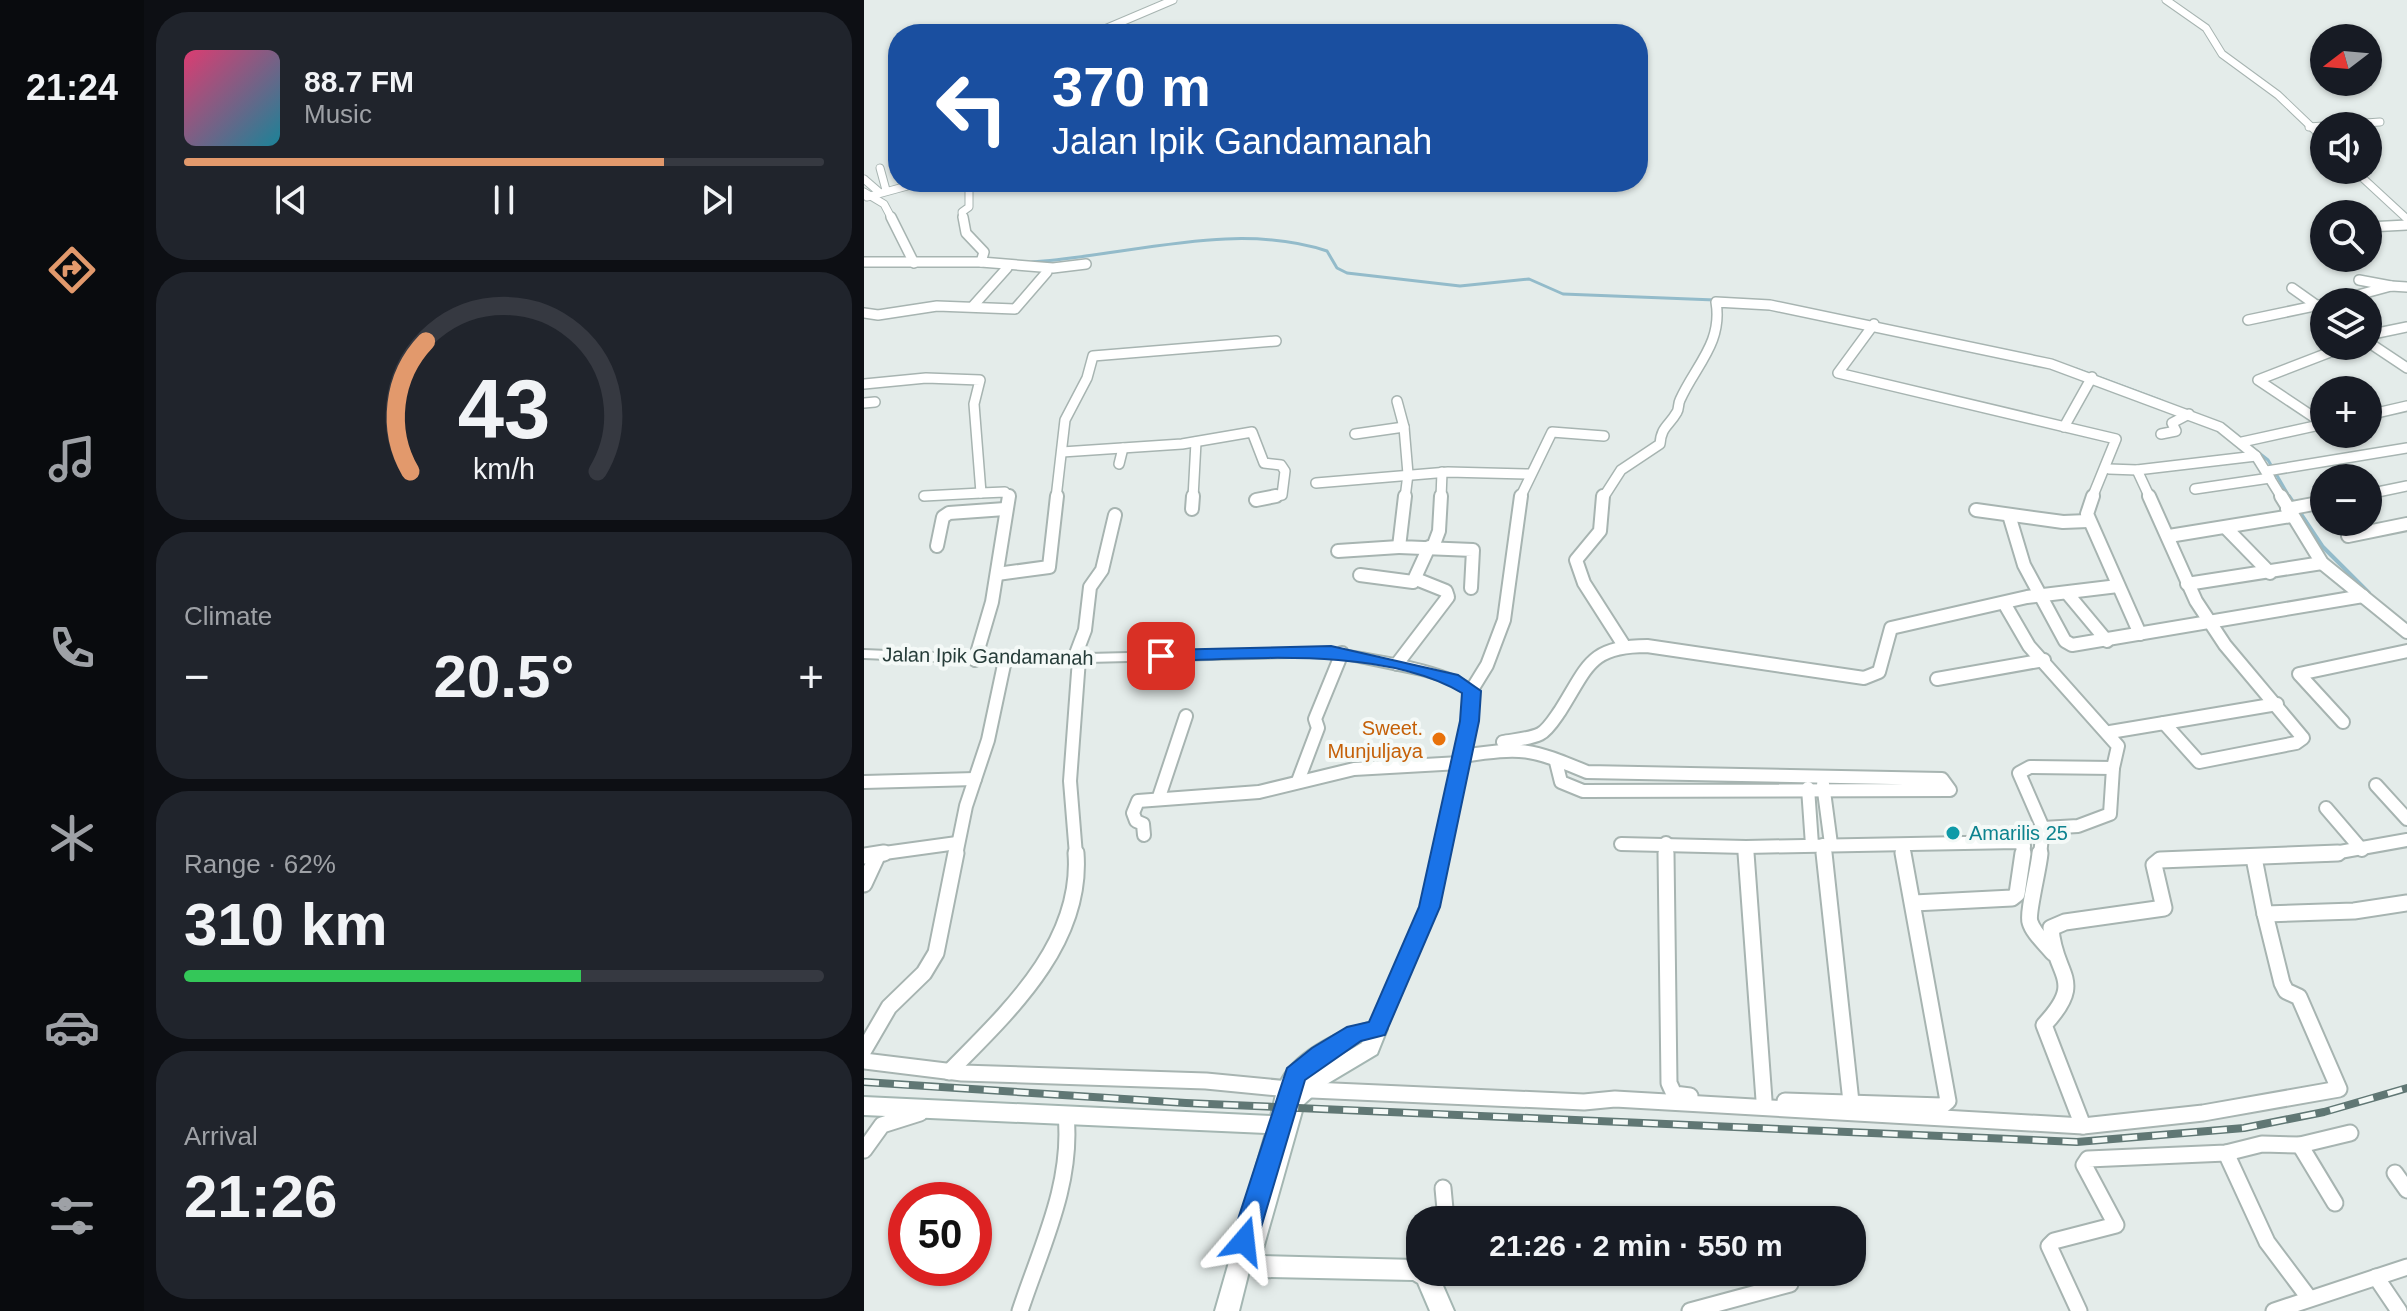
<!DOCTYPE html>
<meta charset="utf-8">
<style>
:root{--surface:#171b24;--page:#20242c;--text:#f1f3f6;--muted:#9ea1a6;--line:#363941;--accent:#e2996c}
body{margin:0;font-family:Arial,sans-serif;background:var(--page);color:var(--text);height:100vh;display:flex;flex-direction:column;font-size:30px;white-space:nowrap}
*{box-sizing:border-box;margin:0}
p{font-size:26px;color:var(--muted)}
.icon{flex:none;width:44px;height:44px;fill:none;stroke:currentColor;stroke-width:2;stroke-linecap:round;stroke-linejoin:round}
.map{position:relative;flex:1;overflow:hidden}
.side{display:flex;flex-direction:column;gap:12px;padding:12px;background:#0d0f14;width:720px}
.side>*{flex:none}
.top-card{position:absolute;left:24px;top:24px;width:760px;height:168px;border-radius:32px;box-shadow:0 2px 6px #0004;background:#1a4fa0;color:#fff;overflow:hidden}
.needle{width:52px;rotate:254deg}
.fabs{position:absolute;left:1446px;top:24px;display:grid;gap:16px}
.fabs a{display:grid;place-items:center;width:72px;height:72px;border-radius:50%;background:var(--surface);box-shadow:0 2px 6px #0004;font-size:40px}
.speed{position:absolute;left:24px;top:1182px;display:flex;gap:16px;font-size:40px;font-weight:700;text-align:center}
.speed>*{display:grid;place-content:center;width:104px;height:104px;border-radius:50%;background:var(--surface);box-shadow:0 2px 6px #0004;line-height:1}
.speed .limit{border:12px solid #d22;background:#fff;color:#111}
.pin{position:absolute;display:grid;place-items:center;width:68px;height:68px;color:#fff;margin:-34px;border-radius:16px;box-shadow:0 4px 12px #0006}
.me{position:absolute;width:88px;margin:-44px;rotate:17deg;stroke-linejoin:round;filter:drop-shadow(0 0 6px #0008)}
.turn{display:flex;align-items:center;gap:28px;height:168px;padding:0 32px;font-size:36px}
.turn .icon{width:104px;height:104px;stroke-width:2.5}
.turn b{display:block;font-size:56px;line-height:68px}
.big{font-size:60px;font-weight:700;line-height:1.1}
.side .tile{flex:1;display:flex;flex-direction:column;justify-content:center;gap:12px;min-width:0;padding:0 28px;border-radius:32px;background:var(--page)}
.side .dial{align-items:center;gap:0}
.dial svg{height:208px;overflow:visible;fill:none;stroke:var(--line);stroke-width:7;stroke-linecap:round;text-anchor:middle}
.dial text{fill:var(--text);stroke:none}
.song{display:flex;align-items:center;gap:24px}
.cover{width:96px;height:96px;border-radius:12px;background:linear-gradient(135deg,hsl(340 70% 55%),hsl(190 70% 35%))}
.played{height:8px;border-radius:4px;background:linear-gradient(90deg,var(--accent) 75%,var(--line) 75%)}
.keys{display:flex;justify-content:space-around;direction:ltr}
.heat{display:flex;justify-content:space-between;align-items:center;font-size:44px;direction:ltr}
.charge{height:12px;border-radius:6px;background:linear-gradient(90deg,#34c759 62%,var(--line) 0)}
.trip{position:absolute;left:542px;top:1206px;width:460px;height:80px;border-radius:32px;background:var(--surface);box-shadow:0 2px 6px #0004;font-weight:700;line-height:80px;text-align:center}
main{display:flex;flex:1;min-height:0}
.menu{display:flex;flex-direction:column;width:144px;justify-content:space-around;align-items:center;background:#090b0e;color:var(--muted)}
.menu .icon{width:56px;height:56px}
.menu .selected{color:var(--accent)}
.menu b{font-size:36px;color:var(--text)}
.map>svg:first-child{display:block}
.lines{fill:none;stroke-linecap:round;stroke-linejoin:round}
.stream-far1{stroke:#93bbca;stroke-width:3}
.stream{stroke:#93bbca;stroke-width:4}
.minor-far3-casing{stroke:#a7b4b1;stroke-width:9}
.minor-far2-casing{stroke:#a7b4b1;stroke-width:12}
.minor-far1-casing{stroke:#a7b4b1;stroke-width:16}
.minor-casing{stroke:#a7b4b1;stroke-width:19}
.tertiary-casing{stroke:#a7b4b1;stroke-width:4}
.secondary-casing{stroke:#a4b6b2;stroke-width:4}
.minor-far3{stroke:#fff;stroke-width:7}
.minor-far2{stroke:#fff;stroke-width:9}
.minor-far1{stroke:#fff;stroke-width:12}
.minor{stroke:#fff;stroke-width:15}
.tertiary{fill:#fff;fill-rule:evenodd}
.secondary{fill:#fff;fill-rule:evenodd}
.rail-casing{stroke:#607774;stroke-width:8}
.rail{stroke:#f4f9f7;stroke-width:5;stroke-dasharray:15;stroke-linecap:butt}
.route{fill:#1a73e8;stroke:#114b97;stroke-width:2}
.food-dot{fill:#e8710a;stroke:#f4f9f7;stroke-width:3}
.culture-dot{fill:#0f9aa8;stroke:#f4f9f7;stroke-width:3}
.labels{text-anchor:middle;stroke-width:8;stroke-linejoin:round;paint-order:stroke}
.street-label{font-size:20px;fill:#263c39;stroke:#f4f9f7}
.food-label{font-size:20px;fill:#c56008;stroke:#f4f9f7;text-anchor:end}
.culture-label{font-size:20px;fill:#0d838f;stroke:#f4f9f7;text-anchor:start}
</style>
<main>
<nav class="menu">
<b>21:24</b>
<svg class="icon selected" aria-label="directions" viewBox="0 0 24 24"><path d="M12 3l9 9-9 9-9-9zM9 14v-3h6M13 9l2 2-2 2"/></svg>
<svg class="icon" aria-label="music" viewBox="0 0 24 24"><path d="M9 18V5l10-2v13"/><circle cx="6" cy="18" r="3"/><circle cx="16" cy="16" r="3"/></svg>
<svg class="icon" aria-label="phone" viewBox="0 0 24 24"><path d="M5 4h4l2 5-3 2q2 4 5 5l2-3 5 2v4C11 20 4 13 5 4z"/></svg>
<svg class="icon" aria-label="climate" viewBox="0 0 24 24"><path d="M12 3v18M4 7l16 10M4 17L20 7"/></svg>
<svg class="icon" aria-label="car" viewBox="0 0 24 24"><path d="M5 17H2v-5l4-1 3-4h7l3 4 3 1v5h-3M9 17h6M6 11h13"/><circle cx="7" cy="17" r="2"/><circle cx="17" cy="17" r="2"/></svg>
<svg class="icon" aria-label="filters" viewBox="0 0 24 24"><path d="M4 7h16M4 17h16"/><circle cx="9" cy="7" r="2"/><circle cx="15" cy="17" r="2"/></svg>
</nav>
<section class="side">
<div class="tile">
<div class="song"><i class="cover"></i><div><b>88.7 FM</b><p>Music</p></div></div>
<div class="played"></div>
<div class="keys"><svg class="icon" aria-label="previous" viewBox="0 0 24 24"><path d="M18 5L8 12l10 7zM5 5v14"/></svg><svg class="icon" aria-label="pause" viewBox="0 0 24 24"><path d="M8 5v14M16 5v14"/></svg><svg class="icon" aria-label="next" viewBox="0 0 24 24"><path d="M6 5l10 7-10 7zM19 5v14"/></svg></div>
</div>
<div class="tile dial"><svg viewBox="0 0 100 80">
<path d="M14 69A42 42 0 1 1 86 69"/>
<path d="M14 69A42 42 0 0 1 20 19" stroke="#e2996c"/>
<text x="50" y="56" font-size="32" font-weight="700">43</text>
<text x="50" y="72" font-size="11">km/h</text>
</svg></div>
<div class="tile"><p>Climate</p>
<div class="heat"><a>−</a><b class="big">20.5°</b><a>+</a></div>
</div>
<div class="tile"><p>Range · 62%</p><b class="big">310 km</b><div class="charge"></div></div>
<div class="tile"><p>Arrival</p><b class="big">21:26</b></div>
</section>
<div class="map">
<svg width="1543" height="1311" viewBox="0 0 1543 1311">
<rect width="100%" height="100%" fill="#e4ecea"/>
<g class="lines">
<g class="stream-far1">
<path d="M168,262C263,256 370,220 463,251L473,268L483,273L596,286L665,279L699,294L851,300"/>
<polyline points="1212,369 1298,401"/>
<polyline points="1371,434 1404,460 1426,498"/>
</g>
<polyline class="stream" points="1425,496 1459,547 1505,593"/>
<defs>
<g id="minor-far3">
<polyline points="1302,0 1342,28 1358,54 1414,95 1460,139"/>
<polyline points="229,34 309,0"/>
<polyline points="1445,127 1516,122"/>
<polyline points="16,168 22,190"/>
<polyline points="1490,170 1543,219"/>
<polyline points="0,179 15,192"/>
<polyline points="0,192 20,204 28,219"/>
<polyline points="3,197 58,182"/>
<polyline points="99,219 98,212 105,207 105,182"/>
</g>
<g id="minor-far2">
<polyline points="27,217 50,263"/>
<polyline points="99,217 102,233 120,252 117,262"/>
<polyline points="1504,227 1543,225"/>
<polyline points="0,262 117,262 189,268 222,264"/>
<polyline points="1495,280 1527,286"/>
<polyline points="1428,288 1452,305"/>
<polyline points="1468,302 1527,286 1543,287"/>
<polyline points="109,306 143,268"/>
<polyline points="0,313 14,315 73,306 151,309 183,272"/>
<polyline points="1384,320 1460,304"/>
<polyline points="1010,324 974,373 1252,439 1228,498"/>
<polyline points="1504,335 1543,327"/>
<polyline points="1504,342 1543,368"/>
<polyline points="0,384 62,378 116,380 110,404 117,493 141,492 145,498"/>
<polyline points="533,401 540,427"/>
<polyline points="0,403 11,402"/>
<polyline points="1504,415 1543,406"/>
<polyline points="1460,424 1394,380 1482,346"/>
<polyline points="1200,427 1228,377"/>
<polyline points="491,434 540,427 544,474 541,498"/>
<polyline points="1297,434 1312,431 1308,423 1325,414"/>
<polyline points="1378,442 1460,424"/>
<polyline points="198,452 318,444 388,432 400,463 417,465 421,471 418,495 402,498"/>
<polyline points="255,464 259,448"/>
<polyline points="1245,469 1273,470 1392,456"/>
<polyline points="1273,470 1286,498"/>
<polyline points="1403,471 1543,448"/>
<polyline points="452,483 584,472 664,474"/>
<polyline points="1331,489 1406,478"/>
<polyline points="1504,494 1543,486"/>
<polyline points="60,496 117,493"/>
<polyline points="192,498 201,420 223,378 229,356 412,341"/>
<polyline points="329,498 332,442"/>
<polyline points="577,498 578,472"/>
<polyline points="656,498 688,432 740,436"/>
<path d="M739,498L757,470L796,444C797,427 805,426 813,412C815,409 814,404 816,400C831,366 859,343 852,302L906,305L1187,364L1356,427L1392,456L1418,498"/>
</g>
<g id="minor-far1">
<polyline points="541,496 535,547 609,550 607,588"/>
<polyline points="739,496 736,531 712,560 720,583 759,644"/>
<polyline points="1229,496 1223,514 1276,634"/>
<polyline points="1417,496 1458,563 1543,632"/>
<polyline points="392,500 412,496"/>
<polyline points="328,509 329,496"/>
<polyline points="1423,509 1460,502"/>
<polyline points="1112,510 1199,522 1224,521"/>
<polyline points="1145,515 1160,565 1201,641 1208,645 1499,596"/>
<polyline points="1363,529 1406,573"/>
<polyline points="1305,536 1427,516"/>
<polyline points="1484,536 1543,524"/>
<polyline points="73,546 79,517 85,513 141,509"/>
<polyline points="569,547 575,531 577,496"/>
<polyline points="474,551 535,547"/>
<polyline points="133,574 185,567 193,496"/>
<polyline points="496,575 549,582 565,547"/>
<polyline points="1323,584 1458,563"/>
<polyline points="1203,593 1243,641"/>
<polyline points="1140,603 1165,646 1254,746 1249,768 1166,767 1155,773 1179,828 1176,855"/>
<polyline points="210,659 221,630 226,587 238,570 251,515"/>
<polyline points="111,660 128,602 145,496"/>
<polyline points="533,664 584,597 582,591 552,579"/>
<polyline points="1073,679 1180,660"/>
<polyline points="607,691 623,665 640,620 657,496"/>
<polyline points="1479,722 1435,674 1543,651"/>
<polyline points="1300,723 1413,704"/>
<polyline points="1246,732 1300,723 1335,762 1432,743 1439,738 1361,645 1332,601 1285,496"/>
<path d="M639,742C650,740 666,739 676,734C684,730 691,718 696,711C724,667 725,646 783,646L1000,678L1015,672L1027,628L1163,597L1254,586"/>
<path d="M598,756C660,747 665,748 723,772L1078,779L1086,790L719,791L697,782L692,762"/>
<polyline points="434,781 454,728 451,719 478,653"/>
<polyline points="0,782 111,779"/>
<polyline points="959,784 967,844"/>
<polyline points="1512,785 1543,819"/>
<polyline points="944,788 948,845"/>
<polyline points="295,797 322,716"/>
<polyline points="1462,808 1498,850"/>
<polyline points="1179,828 1214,826 1246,814 1249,768"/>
<polyline points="280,835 279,824 272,821 269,813 274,801 395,792 490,769 596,763"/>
<polyline points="802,843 802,855"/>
<polyline points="757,844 882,847 1153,842 1160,846 1159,855"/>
<polyline points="959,845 960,855"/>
<polyline points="1038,846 1040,855"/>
<polyline points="882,847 883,855"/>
<polyline points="6,855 93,843"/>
<polyline points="92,855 102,806 124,740 141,660"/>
<polyline points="212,855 206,781 215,659"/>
<polyline points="1459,855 1543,840"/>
</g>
<g id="minor">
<polyline points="802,853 805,1083 810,1094 826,1096"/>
<polyline points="882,853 900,1100"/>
<polyline points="960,853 987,1102"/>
<path d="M1176,853C1175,868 1163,913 1166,922C1169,933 1182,944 1189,953"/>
<polyline points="0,856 20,853"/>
<polyline points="1390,858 1401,914 1490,911 1543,903"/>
<polyline points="0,884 13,856"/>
<polyline points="1050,903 1148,898 1153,894 1159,853"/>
<polyline points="0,1050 25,1007 60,973 72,953 92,853"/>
<polyline points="0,1061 98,1073 342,1081 425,1089 720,1102 751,1099 1219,1126 1339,1113 1475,1089 1435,997 1422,991 1418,983 1401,914"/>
<path d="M85,1072C143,1013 219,944 212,853"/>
<polyline points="921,1101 1078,1106 1084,1101 1039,853"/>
<path d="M1219,1126L1180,1025C1223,979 1190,977 1187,928L1201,922L1300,908L1290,865L1296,860L1474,853"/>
<polyline points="1436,1145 1471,1203"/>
<polyline points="0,1150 18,1125 56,1113"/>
<polyline points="1362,1153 1403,1242 1445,1298"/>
<polyline points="1531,1173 1543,1190"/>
<polyline points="579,1188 582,1220"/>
<polyline points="1512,1277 1535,1311"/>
<path d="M156,1311C177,1247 209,1184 202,1115"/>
<polyline points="826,1311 926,1284"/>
<polyline points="1215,1311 1185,1246 1190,1241 1252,1225 1220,1165 1224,1159 1362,1153 1398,1144 1436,1145 1486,1133"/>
<polyline points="1410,1311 1543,1267"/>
</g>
<path id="tertiary" d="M467,648C505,655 589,664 614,691L613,721L574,907L522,1029L519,1034L513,1036L507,1034L504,1029L558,907L599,721L600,693L583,682L558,675L467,656L141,664L0,658V650L141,656Z"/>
<path id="secondary" d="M513,1021L520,1023L523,1029L513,1054L461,1085L440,1104L397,1256L552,1260L556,1261V1272H573L590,1311H566L554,1283L549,1280L401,1277L385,1271L375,1311H351L402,1133L0,1115V1097L407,1116C410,1104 412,1090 418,1079C433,1050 482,1027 513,1021ZM499,1040L498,1043L454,1069L463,1060Z"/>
</defs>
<use href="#minor-far3" class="minor-far3-casing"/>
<use href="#minor-far2" class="minor-far2-casing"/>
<use href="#minor-far1" class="minor-far1-casing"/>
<use href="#minor" class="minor-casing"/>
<use href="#tertiary" class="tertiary-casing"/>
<use href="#secondary" class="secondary-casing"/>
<use href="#minor-far3" class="minor-far3"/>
<use href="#minor-far2" class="minor-far2"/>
<use href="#minor-far1" class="minor-far1"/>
<use href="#minor" class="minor"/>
<use href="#tertiary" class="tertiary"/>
<use href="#secondary" class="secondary"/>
<defs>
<polyline id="rail" points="0,1082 322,1103 1213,1142 1380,1128 1460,1112 1543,1088"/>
</defs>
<use href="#rail" class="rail-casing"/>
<use href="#rail" class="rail"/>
</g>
<path class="route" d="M467,646L594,675L617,691L615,721L576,907L521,1035L497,1041L441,1080L393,1241L389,1248L380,1252L371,1248L367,1241L423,1068L448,1048L483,1027L505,1022L555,907L596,721L598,693C519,646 387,659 297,661L288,656L297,650Z"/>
<circle class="food-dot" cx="575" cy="739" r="8"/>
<circle class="culture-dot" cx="1089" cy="833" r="8"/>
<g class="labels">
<g class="street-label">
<text transform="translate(124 656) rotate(1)" y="7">Jalan Ipik Gandamanah</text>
</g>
<g class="food-label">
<text x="559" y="735">Sweet.<tspan x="559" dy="23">Munjuljaya</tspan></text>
</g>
<g class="culture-label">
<text x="1105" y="840">Amarilis 25</text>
</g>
</g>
</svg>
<div class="fabs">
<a><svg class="needle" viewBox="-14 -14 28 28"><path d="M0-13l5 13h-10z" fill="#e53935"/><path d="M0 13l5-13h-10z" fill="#9ea1a6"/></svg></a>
<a><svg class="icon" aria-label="sound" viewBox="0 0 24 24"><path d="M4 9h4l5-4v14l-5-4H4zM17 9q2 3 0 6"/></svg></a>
<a><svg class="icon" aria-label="search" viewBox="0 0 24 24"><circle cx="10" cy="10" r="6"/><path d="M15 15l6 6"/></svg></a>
<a><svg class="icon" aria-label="layers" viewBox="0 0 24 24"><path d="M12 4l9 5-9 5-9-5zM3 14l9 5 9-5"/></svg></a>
<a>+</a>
<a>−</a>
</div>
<div class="speed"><div class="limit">50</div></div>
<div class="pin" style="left:297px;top:656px;background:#d93025"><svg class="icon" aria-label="arrive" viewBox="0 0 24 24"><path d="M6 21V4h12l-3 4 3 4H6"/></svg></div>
<svg class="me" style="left:380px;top:1241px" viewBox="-20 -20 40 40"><path d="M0-17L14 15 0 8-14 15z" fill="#1a73e8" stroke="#fff" stroke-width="4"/></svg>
<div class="trip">21:26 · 2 min · 550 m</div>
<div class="top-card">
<div class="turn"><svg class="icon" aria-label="left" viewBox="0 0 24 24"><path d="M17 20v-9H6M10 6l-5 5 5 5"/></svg><div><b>370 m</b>Jalan Ipik Gandamanah</div></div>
</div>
</div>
</main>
